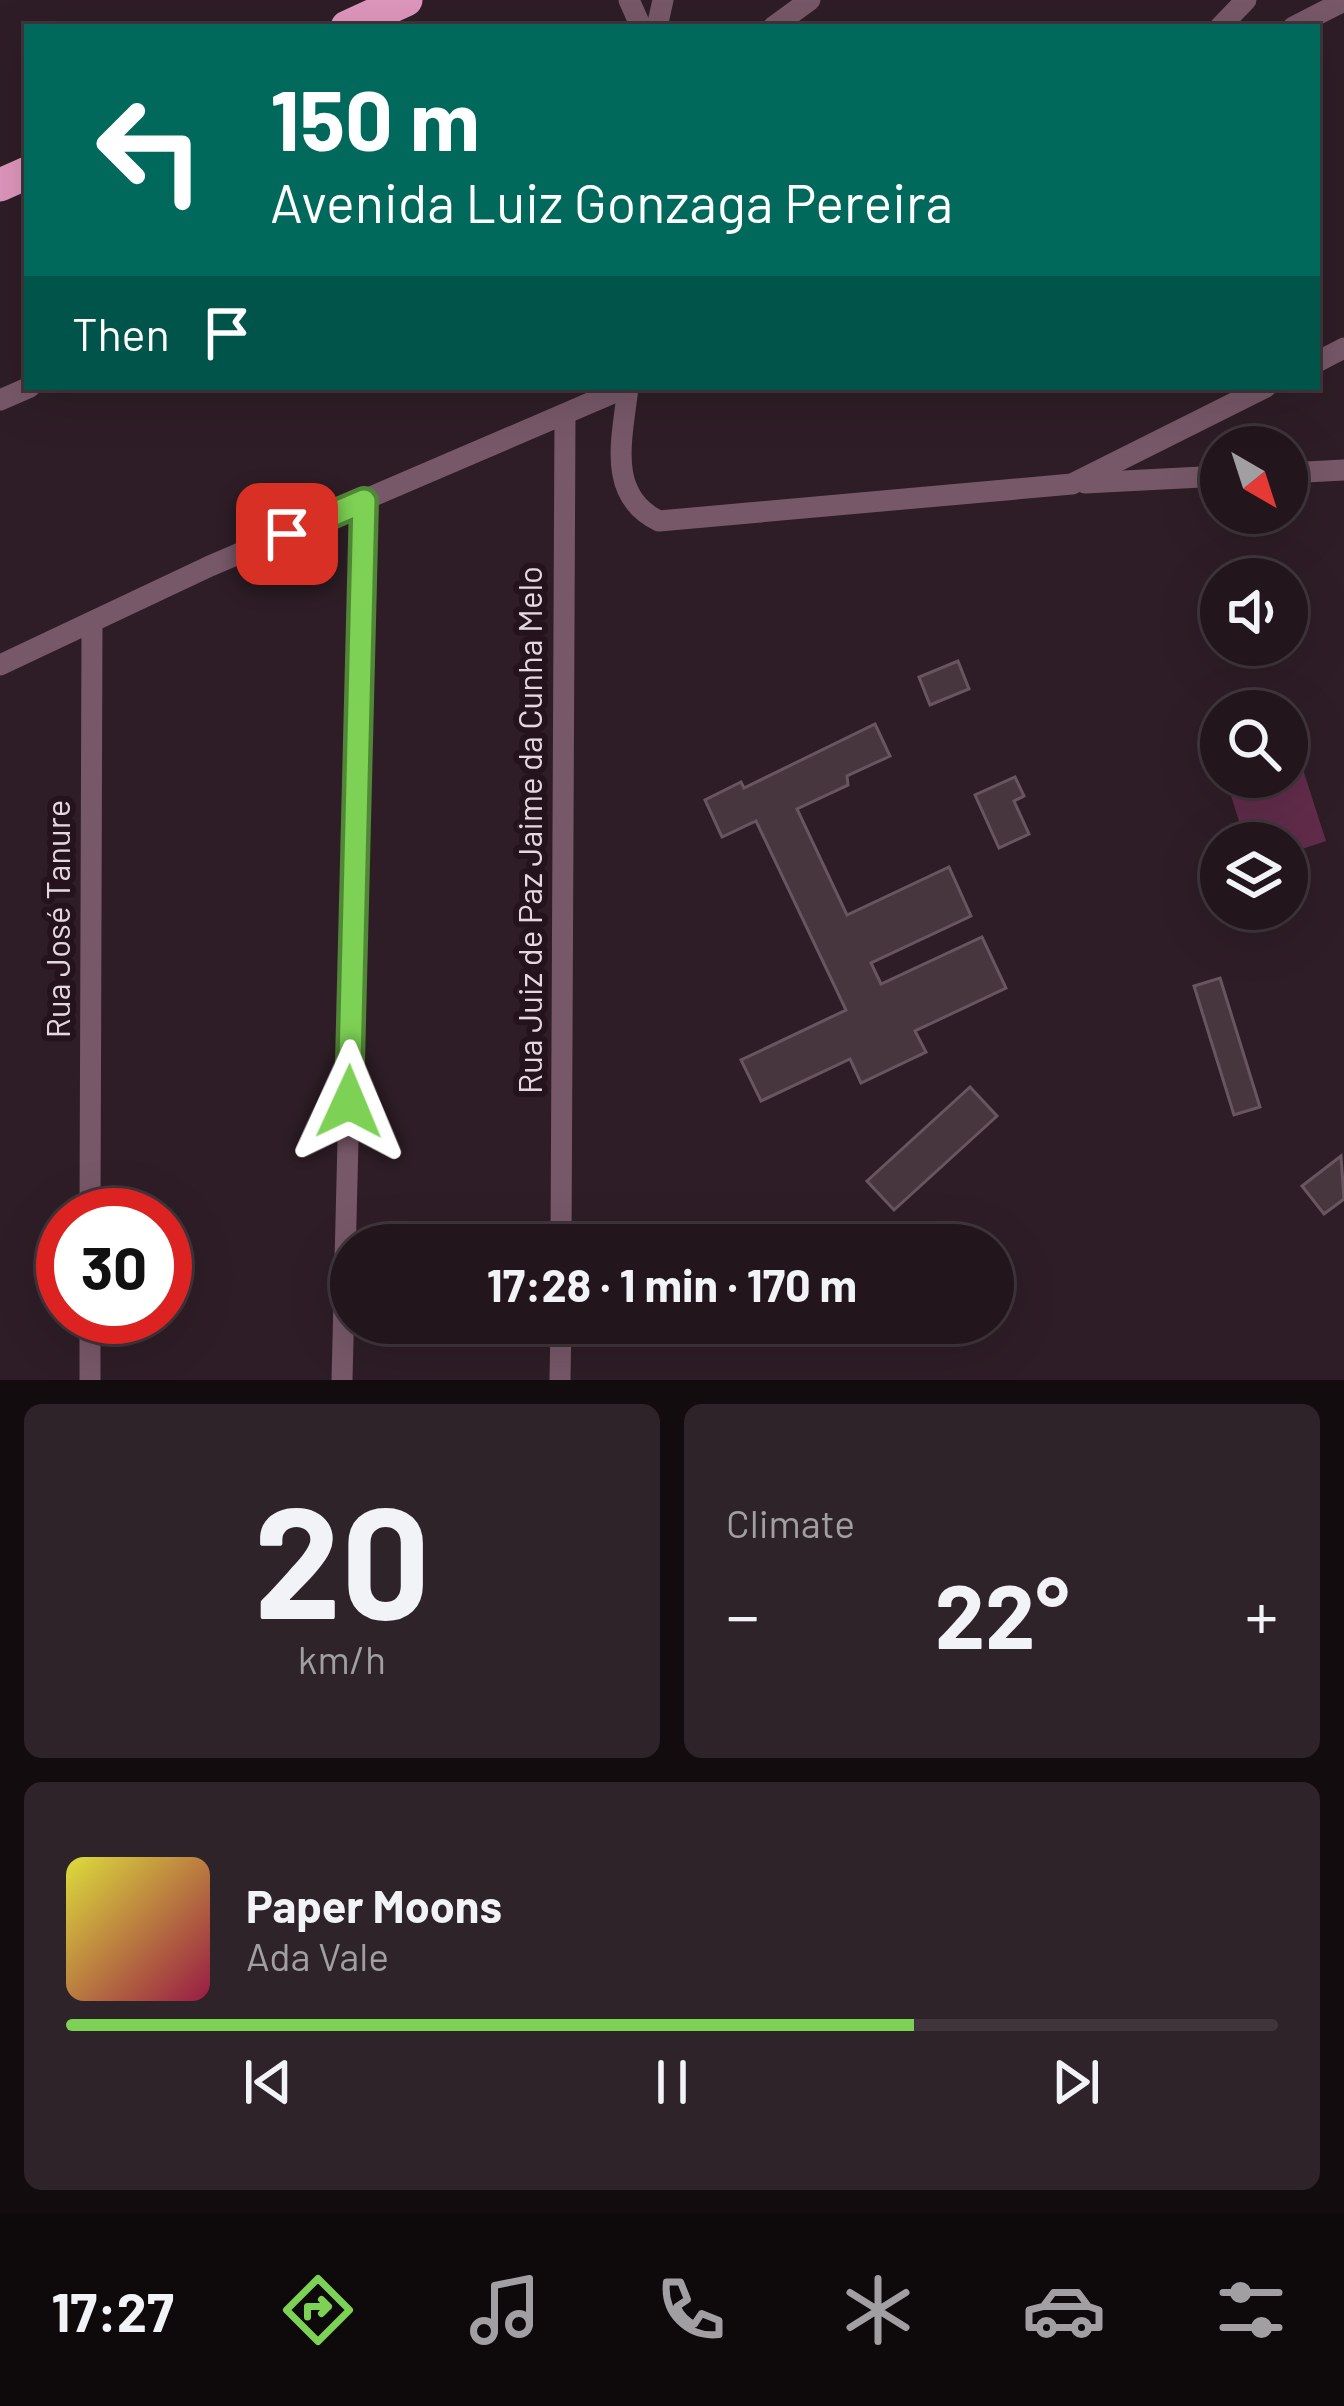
<!DOCTYPE html>
<meta charset="utf-8">
<style>
:root{--surface:#22161c;--page:#2e2329;--text:#f1f3f6;--muted:#a29fa3;--line:#3f353b;--accent:#7dd154}
body{margin:0;font-family:Barlow,sans-serif;background:var(--page);color:var(--text);height:100vh;display:flex;flex-direction:column;font-size:45px;white-space:nowrap}
*{box-sizing:border-box;margin:0}
p{font-size:39px;color:var(--muted)}
.icon{flex:none;width:66px;height:66px;fill:none;stroke:currentColor;stroke-width:2;stroke-linecap:round;stroke-linejoin:round}
.map{position:relative;height:1380px;overflow:hidden}
.sheet{display:flex;flex-direction:column;gap:24px;padding:24px;background:#130c0f;flex:1}
.sheet>*{flex:none}
.top-card{position:absolute;left:24px;top:24px;width:1296px;height:366px;border-radius:0px;box-shadow:0 12px 48px #0002,0 0 0 3px var(--line);background:#00695c;color:#fff;overflow:hidden}
.needle{width:78px;rotate:141deg}
.tools{position:absolute;left:1200px;top:426px;display:grid;gap:24px}
.tools a{display:grid;place-items:center;width:108px;height:108px;border-radius:50%;background:var(--surface);box-shadow:0 12px 48px #0002,0 0 0 3px var(--line);font-size:60px}
.speed{position:absolute;left:36px;top:1188px;display:flex;gap:24px;font-size:60px;font-weight:700;text-align:center}
.speed>*{display:grid;place-content:center;width:156px;height:156px;border-radius:50%;background:var(--surface);box-shadow:0 12px 48px #0002,0 0 0 3px var(--line);line-height:1}
.speed .limit{border:18px solid #d22;background:#fff;color:#111}
.pin{position:absolute;display:grid;place-items:center;width:102px;height:102px;color:#fff;margin:-51px;border-radius:24px;box-shadow:0 6px 18px #0006}
.me{position:absolute;width:132px;margin:-66px;rotate:1deg;stroke-linejoin:round;filter:drop-shadow(0 0 9px #0008)}
.turn{display:flex;align-items:center;gap:42px;height:252px;padding:0 48px;font-size:54px}
.turn .icon{width:156px;height:156px;stroke-width:2.5}
.turn b{display:block;font-size:84px;line-height:102px}
.then{display:flex;align-items:center;height:114px;padding:0 48px;background:#0003;gap:24px;font-size:45px}
.big{font-size:90px;font-weight:700;line-height:1.1}
.sheet .widget{flex:1;display:flex;flex-direction:column;justify-content:center;gap:18px;min-width:0;padding:0 42px;border-radius:18px;background:var(--page)}
.sheet .dial{align-items:center;gap:0}
.dial b{font-size:156px;line-height:1}
.song{display:flex;align-items:center;gap:36px}
.cover{width:144px;height:144px;border-radius:18px;background:linear-gradient(135deg,hsl(60 70% 55%),hsl(340 70% 35%))}
.played{height:12px;border-radius:6px;background:linear-gradient(90deg,var(--accent) 70%,var(--line) 70%)}
.keys{display:flex;justify-content:space-around;direction:ltr}
.heat{display:flex;justify-content:space-between;align-items:center;font-size:66px;direction:ltr}
.sheet .tiles{flex:1;display:grid;gap:24px;grid-template-columns:1fr 1fr}
.widget:last-child{grid-column:span 2}
.trip{position:absolute;left:330px;top:1224px;width:684px;height:120px;border-radius:60px;background:var(--surface);box-shadow:0 12px 48px #0002,0 0 0 3px var(--line);font-weight:700;line-height:120px;text-align:center}
.menu{display:flex;height:192px;justify-content:space-around;align-items:center;background:#0e090b;color:var(--muted)}
.menu .icon{width:84px;height:84px}
.menu .active{color:var(--accent)}
.menu b{font-size:54px;color:var(--text)}
.map>svg:first-child{display:block}
.green{fill:#612c4a}
.building{fill:#48363f;stroke:#69555f;stroke-width:3}
.lines{fill:none;stroke-linecap:round;stroke-linejoin:round}
.minor{stroke:#775868;stroke-width:21}
.trunk{stroke:#de96bc;stroke-width:33}
.route-casing{stroke:#518837;stroke-width:30}
.route{stroke:#7dd154;stroke-width:21}
.labels{text-anchor:middle;stroke-width:12;stroke-linejoin:round;paint-order:stroke}
.street-label{font-size:33px;fill:#e4d8de;stroke:#24131c}
</style>
<div class="map">
<svg width="1344" height="1380" viewBox="0 0 1344 1380">
<rect width="100%" height="100%" fill="#2e1d26"/>
<polygon class="green" points="1287,720 1326,841 1287,854 1287,843 1246,843 1225,777 1287,777"/>
<g class="building">
<polygon points="958,661 969,689 930,705 919,677"/>
<polygon points="875,724 890,756 847,776 848,785 797,809 847,915 949,867 971,916 871,963 881,984 982,937 1006,988 915,1031 926,1052 861,1083 850,1059 761,1101 741,1060 846,1010 756,821 722,837 705,800 741,782 744,788"/>
<polygon points="1015,777 1024,796 1014,801 1029,834 999,848 975,795"/>
<polygon points="1220,978 1260,1107 1234,1115 1194,986"/>
<polygon points="970,1087 997,1116 894,1210 867,1181"/>
<polygon points="1341,1156 1344,1199 1324,1214 1302,1186"/>
</g>
<g class="lines">
<g class="minor">
<polyline points="629,0 641,27"/>
<polyline points="657,27 663,0"/>
<polyline points="773,27 810,0"/>
<polyline points="1220,27 1246,0"/>
<polyline points="1293,27 1344,1"/>
<polyline points="1317,362 1344,348"/>
<path d="M628,387C623,436 605,495 659,521L1072,484L1266,387"/>
<polyline points="0,400 30,387"/>
<polyline points="1287,473 1344,470"/>
<polyline points="1085,483 1221,476"/>
<polyline points="0,665 210,566 627,387"/>
<polyline points="90,1215 92,623"/>
<polyline points="561,1245 565,416"/>
<polyline points="90,1380 90,1317"/>
<polyline points="342,1380 364,501"/>
<polyline points="560,1380 561,1323"/>
</g>
<g class="trunk">
<polyline points="347,27 406,0"/>
<polyline points="0,185 27,173"/>
</g>
</g>
<g class="lines">
<defs>
<polyline id="route" points="287,534 364,501 349,1102"/>
</defs>
<use href="#route" class="route-casing"/>
<use href="#route" class="route"/>
</g>
<g class="labels">
<g class="street-label">
<text transform="translate(530 830) rotate(-90)" y="12">Rua Juiz de Paz Jaime da Cunha Melo</text>
<text transform="translate(58 919) rotate(-90)" y="12">Rua José Tanure</text>
</g>
</g>
</svg>
<div class="tools">
<a><svg class="needle" viewBox="-14 -14 28 28"><path d="M0-13l5 13h-10z" fill="#e53935"/><path d="M0 13l5-13h-10z" fill="#a29fa3"/></svg></a>
<a><svg class="icon" aria-label="sound" viewBox="0 0 24 24"><path d="M4 9h4l5-4v14l-5-4H4zM17 9q2 3 0 6"/></svg></a>
<a><svg class="icon" aria-label="search" viewBox="0 0 24 24"><circle cx="10" cy="10" r="6"/><path d="M15 15l6 6"/></svg></a>
<a><svg class="icon" aria-label="layers" viewBox="0 0 24 24"><path d="M12 4l9 5-9 5-9-5zM3 14l9 5 9-5"/></svg></a>
</div>
<div class="speed"><div class="limit">30</div></div>
<div class="pin" style="left:287px;top:534px;background:#d93025"><svg class="icon" aria-label="arrive" viewBox="0 0 24 24"><path d="M6 21V4h12l-3 4 3 4H6"/></svg></div>
<svg class="me" style="left:349px;top:1102px" viewBox="-20 -20 40 40"><path d="M0-17L14 15 0 8-14 15z" fill="#7dd154" stroke="#fff" stroke-width="4"/></svg>
<div class="trip">17:28 · 1 min · 170 m</div>
<div class="top-card">
<div class="turn"><svg class="icon" aria-label="left" viewBox="0 0 24 24"><path d="M17 20v-9H6M10 6l-5 5 5 5"/></svg><div><b>150 m</b>Avenida Luiz Gonzaga Pereira</div></div>
<div class="then">Then<svg class="icon" aria-label="arrive" viewBox="0 0 24 24"><path d="M6 21V4h12l-3 4 3 4H6"/></svg></div>
</div>
</div>
<section class="sheet">
<div class="tiles">
<div class="widget dial"><b>20</b><p>km/h</p></div>
<div class="widget"><p>Climate</p>
<div class="heat"><a>−</a><b class="big">22°</b><a>+</a></div>
</div>
<div class="widget">
<div class="song"><i class="cover"></i><div><b>Paper Moons</b><p>Ada Vale</p></div></div>
<div class="played"></div>
<div class="keys"><svg class="icon" aria-label="previous" viewBox="0 0 24 24"><path d="M18 5L8 12l10 7zM5 5v14"/></svg><svg class="icon" aria-label="pause" viewBox="0 0 24 24"><path d="M8 5v14M16 5v14"/></svg><svg class="icon" aria-label="next" viewBox="0 0 24 24"><path d="M6 5l10 7-10 7zM19 5v14"/></svg></div>
</div>
</div>
</section>
<nav class="menu">
<b>17:27</b>
<svg class="icon active" aria-label="directions" viewBox="0 0 24 24"><path d="M12 3l9 9-9 9-9-9zM9 14v-3h6M13 9l2 2-2 2"/></svg>
<svg class="icon" aria-label="music" viewBox="0 0 24 24"><path d="M9 18V5l10-2v13"/><circle cx="6" cy="18" r="3"/><circle cx="16" cy="16" r="3"/></svg>
<svg class="icon" aria-label="phone" viewBox="0 0 24 24"><path d="M5 4h4l2 5-3 2q2 4 5 5l2-3 5 2v4C11 20 4 13 5 4z"/></svg>
<svg class="icon" aria-label="climate" viewBox="0 0 24 24"><path d="M12 3v18M4 7l16 10M4 17L20 7"/></svg>
<svg class="icon" aria-label="car" viewBox="0 0 24 24"><path d="M5 17H2v-5l4-1 3-4h7l3 4 3 1v5h-3M9 17h6M6 11h13"/><circle cx="7" cy="17" r="2"/><circle cx="17" cy="17" r="2"/></svg>
<svg class="icon" aria-label="filters" viewBox="0 0 24 24"><path d="M4 7h16M4 17h16"/><circle cx="9" cy="7" r="2"/><circle cx="15" cy="17" r="2"/></svg>
</nav>
